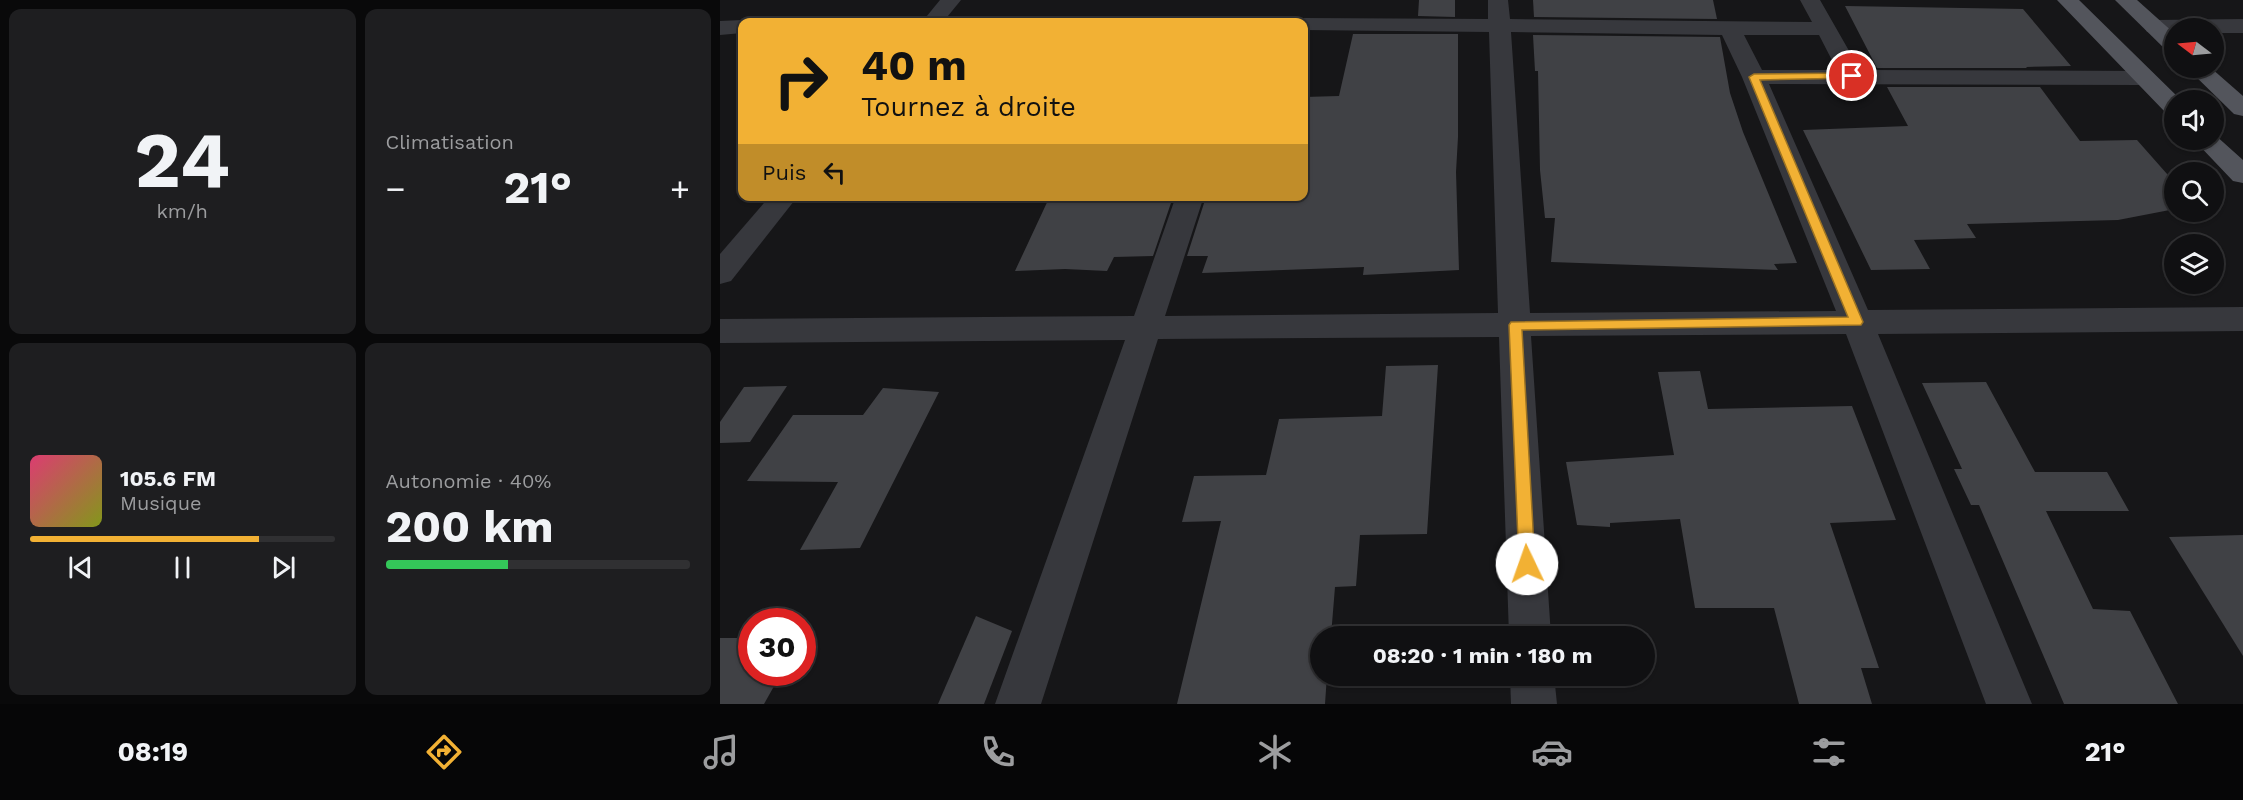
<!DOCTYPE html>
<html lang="fr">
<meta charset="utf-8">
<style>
:root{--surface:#101012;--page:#1e1e20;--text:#f1f3f6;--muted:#9c9d9f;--line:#303032;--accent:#f2b134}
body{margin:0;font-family:"Work Sans",sans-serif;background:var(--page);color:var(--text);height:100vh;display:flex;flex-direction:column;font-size:22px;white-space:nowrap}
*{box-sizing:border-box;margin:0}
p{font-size:20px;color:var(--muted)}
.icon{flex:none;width:33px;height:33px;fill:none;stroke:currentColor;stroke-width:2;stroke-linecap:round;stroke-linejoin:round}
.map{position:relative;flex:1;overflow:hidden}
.panel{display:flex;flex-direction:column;gap:9px;padding:9px;background:#09090a;width:720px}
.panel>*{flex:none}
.top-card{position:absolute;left:18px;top:18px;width:570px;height:183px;border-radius:12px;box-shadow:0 2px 4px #0004,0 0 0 2px var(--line);background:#f2b134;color:#111;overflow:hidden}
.needle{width:39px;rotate:286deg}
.tools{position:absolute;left:1444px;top:18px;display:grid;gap:12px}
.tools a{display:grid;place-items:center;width:60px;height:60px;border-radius:50%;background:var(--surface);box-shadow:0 2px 4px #0004,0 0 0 2px var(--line);font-size:30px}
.speed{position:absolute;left:18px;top:608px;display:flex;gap:12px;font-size:30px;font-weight:700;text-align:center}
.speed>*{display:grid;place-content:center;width:78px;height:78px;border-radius:50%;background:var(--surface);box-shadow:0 2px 4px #0004,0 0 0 2px var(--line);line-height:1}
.speed .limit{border:9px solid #d22;background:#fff;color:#111}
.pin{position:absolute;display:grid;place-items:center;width:51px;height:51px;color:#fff;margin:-26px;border:3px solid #fff;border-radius:50%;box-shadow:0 2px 6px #0007}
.me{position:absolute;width:66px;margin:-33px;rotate:357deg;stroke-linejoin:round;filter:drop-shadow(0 0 4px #0008)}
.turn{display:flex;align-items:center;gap:21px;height:126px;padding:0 24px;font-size:27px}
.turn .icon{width:78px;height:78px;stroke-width:2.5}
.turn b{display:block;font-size:42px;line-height:51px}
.then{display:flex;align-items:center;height:57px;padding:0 24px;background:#0003;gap:12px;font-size:22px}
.big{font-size:45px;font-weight:700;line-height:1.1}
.panel .card{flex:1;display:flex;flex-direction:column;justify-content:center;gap:9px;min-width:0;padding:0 21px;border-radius:12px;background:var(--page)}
.panel .dial{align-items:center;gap:0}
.dial b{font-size:78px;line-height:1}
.song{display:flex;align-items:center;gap:18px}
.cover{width:72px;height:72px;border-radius:9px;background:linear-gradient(135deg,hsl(340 70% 55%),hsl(70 70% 35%))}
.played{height:6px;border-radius:3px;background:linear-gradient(90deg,var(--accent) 75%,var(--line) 75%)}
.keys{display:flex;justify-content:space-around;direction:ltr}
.heat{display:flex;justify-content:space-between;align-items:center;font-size:33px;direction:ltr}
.charge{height:9px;border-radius:4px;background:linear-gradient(90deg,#34c759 40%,var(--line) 0)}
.panel .tiles{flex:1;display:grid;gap:9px;grid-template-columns:repeat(2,1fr)}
.trip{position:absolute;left:590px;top:626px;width:345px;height:60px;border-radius:30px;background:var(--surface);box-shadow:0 2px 4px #0004,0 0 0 2px var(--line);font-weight:700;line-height:60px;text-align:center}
.menu{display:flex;height:96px;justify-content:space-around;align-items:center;background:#060607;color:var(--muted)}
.menu .icon{width:42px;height:42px}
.menu .selected{color:var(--accent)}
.menu b{font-size:27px;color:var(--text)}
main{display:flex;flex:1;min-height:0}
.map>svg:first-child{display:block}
.building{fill:#404145}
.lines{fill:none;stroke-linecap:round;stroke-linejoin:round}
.minor{fill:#37383d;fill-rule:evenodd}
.primary{fill:#53555c;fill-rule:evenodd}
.route{fill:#f2b134;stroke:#9d7322;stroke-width:1.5}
</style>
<main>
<section class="panel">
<div class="tiles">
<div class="card dial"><b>24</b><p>km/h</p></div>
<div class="card"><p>Climatisation</p>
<div class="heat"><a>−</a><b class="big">21°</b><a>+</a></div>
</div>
<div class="card">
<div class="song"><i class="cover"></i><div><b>105.6 FM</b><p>Musique</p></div></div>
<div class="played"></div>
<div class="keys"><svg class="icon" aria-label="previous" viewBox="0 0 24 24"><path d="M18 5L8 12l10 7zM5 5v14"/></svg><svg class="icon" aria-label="pause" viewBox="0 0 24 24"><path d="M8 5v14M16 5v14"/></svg><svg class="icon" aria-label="next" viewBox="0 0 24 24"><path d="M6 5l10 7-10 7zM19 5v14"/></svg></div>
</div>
<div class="card"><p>Autonomie · 40%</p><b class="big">200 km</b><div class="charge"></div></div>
</div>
</section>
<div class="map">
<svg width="1523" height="704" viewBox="0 0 1523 704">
<rect width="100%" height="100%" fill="#161618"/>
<g class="building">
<polygon points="699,0 735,0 735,17 698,16"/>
<polygon points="813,0 993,0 997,19 814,17"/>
<polygon points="1125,6 1303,9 1351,66 1306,67 1307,68 1157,68"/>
<polygon points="633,34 738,34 738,137 736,172 739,270 643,275 644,267 482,273 488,256 467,256 486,197 584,198 584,97 619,96"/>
<polygon points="813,35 1000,37 1010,93 1023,132 1077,263 1054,264 1058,270 831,262 835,218 825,218 820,170 818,71 815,71"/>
<polygon points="1167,87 1320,87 1360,141 1417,140 1455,183 1450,183 1455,189 1455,209 1398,220 1247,224 1256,238 1194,240 1210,269 1151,270 1083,130 1188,126"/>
<polygon points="330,196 435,196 453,197 433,256 394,257 387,271 345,269 295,271"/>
<polygon points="718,365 707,534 640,535 636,586 615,587 611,636 600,636 600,675 607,675 605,704 457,704 501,521 462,522 474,476 546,475 559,419 662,416 666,366"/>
<polygon points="980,371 988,409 1132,406 1176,520 1110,523 1159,668 1141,668 1152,704 1079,704 1054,608 975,608 960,519 890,523 890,527 857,525 846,462 954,455 938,372"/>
<polygon points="1266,382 1315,472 1387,472 1409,511 1326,511 1373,609 1410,611 1458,704 1344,704 1259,505 1251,505 1234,469 1242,469 1202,383"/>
<polygon points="67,386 30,442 0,443 0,422 24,387"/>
<polygon points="163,388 219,392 140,548 80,550 118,482 27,481 73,415 143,415"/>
<polygon points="1523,535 1523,656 1449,537"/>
<polygon points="256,616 292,631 264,704 218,704"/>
<polygon points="0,638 32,638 32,672 62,672 44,704 0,704"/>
</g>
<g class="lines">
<g class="minor">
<polygon points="220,0 241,0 223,22 202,22"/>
<path d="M768,0H788L790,19L1092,22L1080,0H1100L1140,70L1425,71L1433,73L1437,78L1433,83L1425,85L1049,84L1148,310L1523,307V331L1158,334L1312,704H1266L1126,334L811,336L831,636H789L779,337L438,339L321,704H275L405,340L0,343V319L414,316L456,196H484L445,316L778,313L769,32L584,30V22H574L584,18L768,19ZM791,32L1002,35L1022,77L1116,311L810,313ZM1024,35H1099L1117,70H1042Z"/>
<polygon points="1523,19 1523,33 1494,33 1494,28 1455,28 1455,33 1427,32 1424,27 1427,22 1435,20"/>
<polygon points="22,20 30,22 22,22 22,33 0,35 0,21"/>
<polygon points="50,196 78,196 11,281 0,284 0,254"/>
<polygon points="790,675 834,675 837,704 791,704"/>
</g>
<g class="primary">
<polygon points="1337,0 1359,0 1461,100 1455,100 1455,115 1446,113"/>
<polygon points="1395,0 1417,0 1455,34 1455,53 1447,51"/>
<polygon points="1467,68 1491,68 1523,96 1523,116 1514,114"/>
<polygon points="1494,134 1523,160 1523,183 1513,181 1474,140 1494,140"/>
</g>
</g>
<polygon class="route" points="1132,73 1135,74 1135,78 1040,80 1143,322 1141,325 802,330 815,564 813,570 807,572 801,570 799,564 789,325 791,322 1128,317 1029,77 1034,74"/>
</svg>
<div class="tools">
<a><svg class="needle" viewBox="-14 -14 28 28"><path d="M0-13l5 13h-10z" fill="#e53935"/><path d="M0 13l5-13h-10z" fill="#9c9d9f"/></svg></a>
<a><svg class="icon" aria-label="sound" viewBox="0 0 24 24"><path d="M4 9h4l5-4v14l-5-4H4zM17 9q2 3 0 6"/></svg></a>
<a><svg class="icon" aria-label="search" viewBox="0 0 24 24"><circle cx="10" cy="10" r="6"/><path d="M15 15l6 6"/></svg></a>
<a><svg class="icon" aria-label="layers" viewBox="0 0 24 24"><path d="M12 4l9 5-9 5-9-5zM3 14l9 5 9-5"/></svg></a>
</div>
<div class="speed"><div class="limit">30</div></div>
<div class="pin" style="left:1132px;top:76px;background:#d93025"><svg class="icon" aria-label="arrive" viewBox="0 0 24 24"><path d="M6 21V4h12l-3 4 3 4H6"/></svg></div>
<svg class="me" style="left:807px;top:564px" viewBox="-20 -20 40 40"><circle r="19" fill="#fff"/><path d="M0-13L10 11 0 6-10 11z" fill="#f2b134"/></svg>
<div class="trip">08:20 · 1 min · 180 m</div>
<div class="top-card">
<div class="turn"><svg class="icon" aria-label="right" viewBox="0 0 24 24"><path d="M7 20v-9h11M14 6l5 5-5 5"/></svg><div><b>40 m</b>Tournez à droite</div></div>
<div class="then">Puis<svg class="icon" aria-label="left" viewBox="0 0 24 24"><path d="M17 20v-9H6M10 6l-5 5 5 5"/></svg></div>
</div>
</div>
</main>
<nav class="menu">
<b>08:19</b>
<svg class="icon selected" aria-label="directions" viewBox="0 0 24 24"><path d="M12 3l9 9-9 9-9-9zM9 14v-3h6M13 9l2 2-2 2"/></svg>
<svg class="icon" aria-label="music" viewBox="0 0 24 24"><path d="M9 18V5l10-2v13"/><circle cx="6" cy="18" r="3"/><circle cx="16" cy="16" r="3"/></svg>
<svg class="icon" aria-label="phone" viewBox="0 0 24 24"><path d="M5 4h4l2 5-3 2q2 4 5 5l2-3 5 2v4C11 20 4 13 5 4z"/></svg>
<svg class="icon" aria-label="climate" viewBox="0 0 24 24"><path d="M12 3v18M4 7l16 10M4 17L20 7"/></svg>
<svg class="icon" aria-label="car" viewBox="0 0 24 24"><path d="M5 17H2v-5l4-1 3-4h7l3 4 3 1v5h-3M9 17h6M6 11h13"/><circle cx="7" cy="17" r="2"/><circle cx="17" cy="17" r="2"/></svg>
<svg class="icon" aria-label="filters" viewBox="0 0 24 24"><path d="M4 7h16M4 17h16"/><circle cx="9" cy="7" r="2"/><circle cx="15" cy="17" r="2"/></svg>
<b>21°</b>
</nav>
